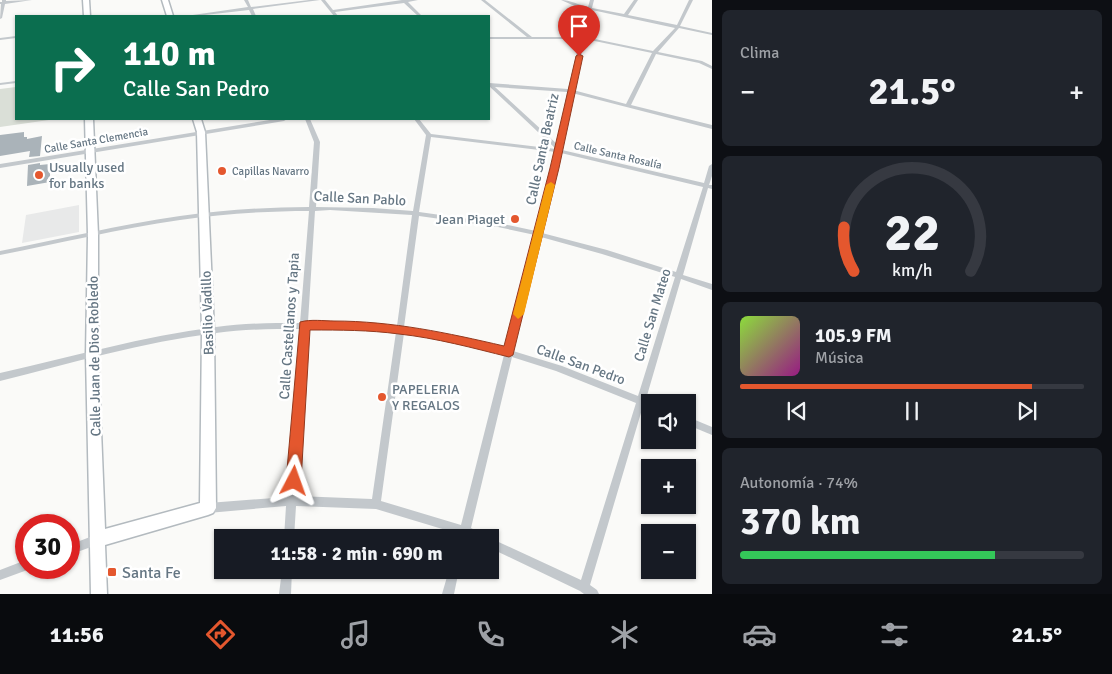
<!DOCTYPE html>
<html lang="es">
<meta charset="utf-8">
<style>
:root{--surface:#171b24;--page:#20242c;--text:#f1f3f6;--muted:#9ea1a6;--line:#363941;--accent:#e4572e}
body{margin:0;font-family:Signika,sans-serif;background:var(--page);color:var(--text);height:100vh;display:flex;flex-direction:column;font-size:19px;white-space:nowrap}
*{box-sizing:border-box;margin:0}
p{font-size:16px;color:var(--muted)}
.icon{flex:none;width:28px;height:28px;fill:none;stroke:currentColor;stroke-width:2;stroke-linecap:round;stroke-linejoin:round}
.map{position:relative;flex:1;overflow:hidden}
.panel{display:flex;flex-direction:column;gap:10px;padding:10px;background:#0d0f14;width:400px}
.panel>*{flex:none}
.banner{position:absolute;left:15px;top:15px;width:475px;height:105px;border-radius:0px;box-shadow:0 1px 4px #0004;background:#0b6e4f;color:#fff;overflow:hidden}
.fabs{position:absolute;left:641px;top:394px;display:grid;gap:10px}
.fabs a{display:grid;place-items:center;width:55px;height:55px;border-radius:0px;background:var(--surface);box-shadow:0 1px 4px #0004;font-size:25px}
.speed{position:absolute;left:15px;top:514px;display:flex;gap:10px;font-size:25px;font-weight:700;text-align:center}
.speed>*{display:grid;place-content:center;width:65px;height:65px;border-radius:50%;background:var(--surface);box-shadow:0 1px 4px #0004;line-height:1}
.speed .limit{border:8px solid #d22;background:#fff;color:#111}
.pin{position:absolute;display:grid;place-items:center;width:42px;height:42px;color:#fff;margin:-51px -21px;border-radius:50% 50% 50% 0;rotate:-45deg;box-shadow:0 0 5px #0007}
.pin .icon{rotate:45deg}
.me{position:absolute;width:55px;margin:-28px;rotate:4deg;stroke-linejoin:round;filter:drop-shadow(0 0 4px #0008)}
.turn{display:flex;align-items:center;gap:18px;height:105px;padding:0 25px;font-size:22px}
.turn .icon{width:65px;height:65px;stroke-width:2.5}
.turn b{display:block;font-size:35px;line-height:42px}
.big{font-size:38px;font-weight:700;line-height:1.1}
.panel .tile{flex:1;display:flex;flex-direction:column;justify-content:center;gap:8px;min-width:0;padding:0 18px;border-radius:8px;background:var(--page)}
.panel .dial{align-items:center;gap:0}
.dial svg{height:130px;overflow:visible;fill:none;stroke:var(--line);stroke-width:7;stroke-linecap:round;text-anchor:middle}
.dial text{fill:var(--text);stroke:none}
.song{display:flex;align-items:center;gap:15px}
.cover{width:60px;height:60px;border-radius:8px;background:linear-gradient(135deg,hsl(90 70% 55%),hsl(310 70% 35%))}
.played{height:5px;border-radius:2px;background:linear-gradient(90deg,var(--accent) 85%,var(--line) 85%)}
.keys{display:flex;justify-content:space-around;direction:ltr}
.heat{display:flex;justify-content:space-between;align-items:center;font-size:28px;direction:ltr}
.charge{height:8px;border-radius:4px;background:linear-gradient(90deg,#34c759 74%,var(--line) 0)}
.trip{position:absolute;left:214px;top:529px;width:285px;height:50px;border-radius:0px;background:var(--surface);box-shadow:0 1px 4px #0004;font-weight:700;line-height:50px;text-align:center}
.tab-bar{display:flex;height:80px;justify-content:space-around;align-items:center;background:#090b0e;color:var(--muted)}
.tab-bar .icon{width:35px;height:35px}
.tab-bar .current{color:var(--accent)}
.tab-bar b{font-size:22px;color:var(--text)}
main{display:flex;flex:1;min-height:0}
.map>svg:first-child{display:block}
.built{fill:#e8e9e9}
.green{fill:#dadfd7}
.building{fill:#aab3b9}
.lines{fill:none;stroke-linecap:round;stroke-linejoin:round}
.secondary-casing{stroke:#b3babf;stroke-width:3}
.street{fill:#c3c8cc;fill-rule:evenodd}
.secondary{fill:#fff;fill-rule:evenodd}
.route{fill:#e4572e;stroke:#94391e}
.slow{fill:#f59e0b}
.poi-dot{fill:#e4572e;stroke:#fff;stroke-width:2}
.labels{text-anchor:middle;stroke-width:5;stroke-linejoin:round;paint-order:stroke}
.far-street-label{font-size:11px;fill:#657683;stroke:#fff}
.far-poi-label{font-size:11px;fill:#657683;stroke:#fff;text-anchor:start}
.street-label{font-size:14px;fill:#657683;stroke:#fff}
.poi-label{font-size:14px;fill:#657683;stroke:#fff;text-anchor:start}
.near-poi-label{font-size:16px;fill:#657683;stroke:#fff;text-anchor:start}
</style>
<main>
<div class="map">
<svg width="712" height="594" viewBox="0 0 712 594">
<rect width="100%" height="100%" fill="#fafaf8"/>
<polygon class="built" points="79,205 79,232 22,243 26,215"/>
<polygon class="green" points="16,87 16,119 56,119 0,127 0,89"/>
<g class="building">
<polygon points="24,132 24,137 27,137 27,139 42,136 40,156 29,157 30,151 0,156 0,135"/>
<polygon points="40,163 40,165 50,164 50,182 27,186 28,165"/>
</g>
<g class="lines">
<defs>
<g id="secondary">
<polygon points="83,0 89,0 90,16 84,16"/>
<polygon points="162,0 168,0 173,16 167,16"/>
<polygon points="85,119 93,119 98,235 98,355 105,529 200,503 202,331 197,132 193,119 201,119 205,132 214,331 216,508 213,513 208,515 105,545 107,594 91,594 86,355 88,235"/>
</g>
</defs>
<use href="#secondary" class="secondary-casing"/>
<g class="street">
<polygon points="2,0 6,0 6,1 32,0 5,4 2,18 0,19 1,4 0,4 0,2 2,2"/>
<polygon points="244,0 248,0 251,7 309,0 320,0 253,9 256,16 252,16 249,10 196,16 186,16 248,7"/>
<polygon points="321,0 325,0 333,10 402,0 418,0 408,2 422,16 418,16 404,3 335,12 338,16 334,16"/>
<path d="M481,0H485L532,37H581L588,9L577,7L561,0C570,0 579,5 588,7L590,0H594L592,8L624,14L634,0H638L628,15L677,25L689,0H693L680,26L712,33V35L679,28L658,52L702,61L712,66V69L699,63L656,54L631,105L712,125V129L572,93L562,150L704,183L709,166L712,164V176L709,185H712V189L708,188L683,275L712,284V290L681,279L646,399L653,402H650V409L643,406L590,585L597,590L599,594H584L580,591L490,548V538L581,580L636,403L556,371L512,357L471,528L483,534L484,538H458L459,534L376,509L296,506L294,538H284L286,506L208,513L204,512L203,508L204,504L208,503L287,497L300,329C272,329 244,329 216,333C143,342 71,363 0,381V373C72,357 143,336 216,327C244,323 272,323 300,323L309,211C266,211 222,214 180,220C119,229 60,243 0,255V251C60,239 119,225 180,216C223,210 266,207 309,207L314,142L305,119H310L320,142L316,207L373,208L413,211L426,135L414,119H419L431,134L556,149L489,86V83L568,89L580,39H489V37H527ZM592,10L675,28L653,51L585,37ZM585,39L652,53L626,104L573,90ZM495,87L567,92L557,144ZM431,137L556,152L536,231L498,223L419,212ZM561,153L703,187L676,272L607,250L542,233ZM330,210L412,215L397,326L357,323L308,322L315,211ZM419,216L498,227L535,235L506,349L465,338L404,327ZM541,237L602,254L675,277L638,396L562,366L513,351ZM308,328L357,329L396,332L372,499L297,496ZM404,333L465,344L504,355L461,525L381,501Z"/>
<polygon points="16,36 16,38 0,40 0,38"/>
<polygon points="16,81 16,83 0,85 0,83"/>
<polygon points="276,119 287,119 284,121 0,168 0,164"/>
<polygon points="688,417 712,427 712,435 688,425"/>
<polygon points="98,534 102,535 103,539 102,543 69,555 69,545"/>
<polygon points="26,560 26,568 30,568 30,569 0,580 0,570"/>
<polygon points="282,570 292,570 291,594 279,594"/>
<polygon points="449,570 459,570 454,594 442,594"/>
</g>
<use href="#secondary" class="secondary"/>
</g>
<path class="route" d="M579,54L583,56L559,168L513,355L509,357C473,348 436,338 399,334C369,330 340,330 310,330L301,481L299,486L294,488L288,486L286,481L300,322C311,319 324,321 334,321C392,321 448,333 504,346L550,168L576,56Z"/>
<polygon class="slow" points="551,182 555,185 524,314 518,319 513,314 546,185"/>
<g class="poi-dot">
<circle cx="222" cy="171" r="5"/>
<circle cx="39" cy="175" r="5"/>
<circle cx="515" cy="219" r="5"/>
<circle cx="382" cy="397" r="5"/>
<rect x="107" y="567" width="10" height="10" rx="2.5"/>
</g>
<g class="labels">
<g class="far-street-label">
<text transform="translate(96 140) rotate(-10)" y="4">Calle Santa Clemencia</text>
<text transform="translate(618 155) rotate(13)" y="4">Calle Santa Rosalía</text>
</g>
<g class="far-poi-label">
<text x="232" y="175">Capillas Navarro</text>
</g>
<g class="street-label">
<text transform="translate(542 149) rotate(-78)" y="5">Calle Santa Beatriz</text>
<text transform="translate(360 198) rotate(3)" y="5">Calle San Pablo</text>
<text transform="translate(207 313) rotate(-92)" y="5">Basilio Vadillo</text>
<text transform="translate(652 315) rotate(-73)" y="5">Calle San Mateo</text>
<text transform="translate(289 326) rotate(-86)" y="5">Calle Castellanos y Tapia</text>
<text transform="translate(94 356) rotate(-91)" y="5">Calle Juan de Dios Robledo</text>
<text transform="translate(581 364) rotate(20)" y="5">Calle San Pedro</text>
</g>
<g class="poi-label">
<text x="49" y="172">Usually used<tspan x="49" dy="16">for banks</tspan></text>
<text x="505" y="224" text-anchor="end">Jean Piaget</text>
<text x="392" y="394">PAPELERIA<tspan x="392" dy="16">Y REGALOS</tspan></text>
</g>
<g class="near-poi-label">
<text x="122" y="578">Santa Fe</text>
</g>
</g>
</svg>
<div class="fabs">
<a><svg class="icon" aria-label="sound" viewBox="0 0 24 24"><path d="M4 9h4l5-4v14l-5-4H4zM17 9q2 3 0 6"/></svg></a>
<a>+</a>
<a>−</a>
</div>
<div class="speed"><div class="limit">30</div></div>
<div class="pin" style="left:579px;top:56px;background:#d93025"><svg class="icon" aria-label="arrive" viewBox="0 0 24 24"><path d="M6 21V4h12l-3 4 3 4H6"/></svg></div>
<svg class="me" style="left:294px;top:481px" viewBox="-20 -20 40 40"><path d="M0-17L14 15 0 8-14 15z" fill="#e4572e" stroke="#fff" stroke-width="4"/></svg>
<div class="trip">11:58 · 2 min · 690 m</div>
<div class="banner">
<div class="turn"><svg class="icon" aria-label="right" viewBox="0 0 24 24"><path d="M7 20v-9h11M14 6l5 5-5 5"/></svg><div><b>110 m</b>Calle San Pedro</div></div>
</div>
</div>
<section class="panel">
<div class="tile"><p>Clima</p>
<div class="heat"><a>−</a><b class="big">21.5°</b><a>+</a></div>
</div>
<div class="tile dial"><svg viewBox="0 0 100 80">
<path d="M14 69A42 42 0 1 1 86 69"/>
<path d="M14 69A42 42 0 0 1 8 42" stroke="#e4572e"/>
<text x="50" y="56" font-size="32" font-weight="700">22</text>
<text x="50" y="72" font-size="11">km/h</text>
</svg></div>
<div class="tile">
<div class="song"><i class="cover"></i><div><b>105.9 FM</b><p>Música</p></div></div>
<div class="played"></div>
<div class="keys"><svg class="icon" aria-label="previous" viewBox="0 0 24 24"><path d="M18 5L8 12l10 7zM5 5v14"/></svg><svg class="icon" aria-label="pause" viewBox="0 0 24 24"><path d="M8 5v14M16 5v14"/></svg><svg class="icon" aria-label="next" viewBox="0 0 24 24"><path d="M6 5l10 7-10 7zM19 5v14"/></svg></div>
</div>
<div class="tile"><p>Autonomía · 74%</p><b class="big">370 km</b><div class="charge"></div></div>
</section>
</main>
<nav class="tab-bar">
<b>11:56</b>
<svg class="icon current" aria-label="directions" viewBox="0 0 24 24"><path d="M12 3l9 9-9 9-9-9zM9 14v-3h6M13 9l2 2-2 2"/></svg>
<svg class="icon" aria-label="music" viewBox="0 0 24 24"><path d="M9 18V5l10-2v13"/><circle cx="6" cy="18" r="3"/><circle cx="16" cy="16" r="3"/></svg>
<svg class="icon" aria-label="phone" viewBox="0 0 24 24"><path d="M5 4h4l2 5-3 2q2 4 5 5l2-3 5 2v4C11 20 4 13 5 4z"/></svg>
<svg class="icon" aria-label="climate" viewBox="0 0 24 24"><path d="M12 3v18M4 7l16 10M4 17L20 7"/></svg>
<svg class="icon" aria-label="car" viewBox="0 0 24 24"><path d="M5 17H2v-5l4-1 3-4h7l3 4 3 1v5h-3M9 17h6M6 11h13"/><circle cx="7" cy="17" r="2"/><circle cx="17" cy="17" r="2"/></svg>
<svg class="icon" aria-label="filters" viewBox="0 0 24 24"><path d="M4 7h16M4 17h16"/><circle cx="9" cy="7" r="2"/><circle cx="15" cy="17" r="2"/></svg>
<b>21.5°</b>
</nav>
